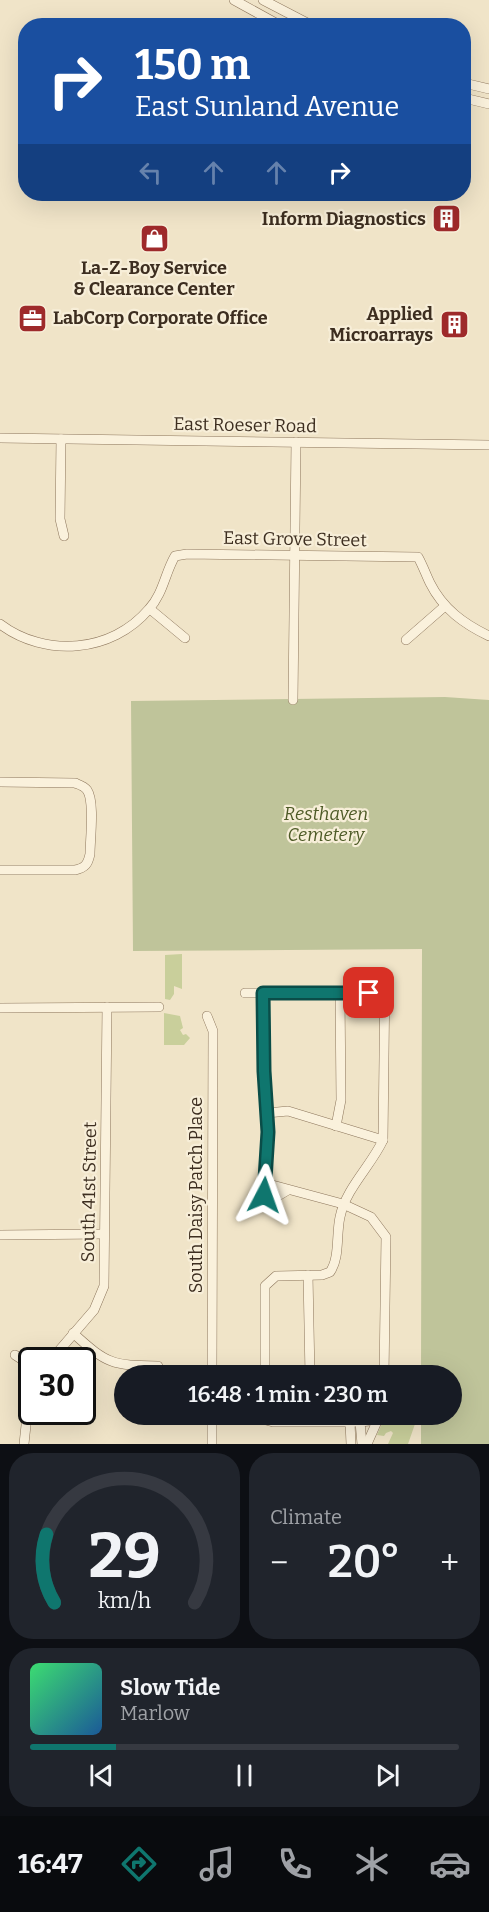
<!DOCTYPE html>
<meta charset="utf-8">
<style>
:root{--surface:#171b24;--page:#20242c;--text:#f1f3f6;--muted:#9ea1a6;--line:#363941;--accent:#0f766e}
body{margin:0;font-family:Bitter,serif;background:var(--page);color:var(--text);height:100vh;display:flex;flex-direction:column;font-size:22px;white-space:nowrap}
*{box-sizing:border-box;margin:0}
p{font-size:20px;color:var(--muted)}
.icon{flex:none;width:33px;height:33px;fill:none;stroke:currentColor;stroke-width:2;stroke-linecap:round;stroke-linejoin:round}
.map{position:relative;height:1444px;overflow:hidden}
.sheet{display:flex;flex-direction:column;gap:9px;padding:9px;background:#0d0f14;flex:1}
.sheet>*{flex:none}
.top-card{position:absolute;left:18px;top:18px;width:453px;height:183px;border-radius:24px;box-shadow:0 6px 24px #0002;background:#1a4fa0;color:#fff;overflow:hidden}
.speed{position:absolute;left:18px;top:1347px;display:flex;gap:12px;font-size:30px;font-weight:700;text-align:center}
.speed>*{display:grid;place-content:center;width:78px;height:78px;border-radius:50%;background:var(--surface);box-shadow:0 6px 24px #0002;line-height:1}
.speed .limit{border:3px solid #111;border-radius:9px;background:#fff;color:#111}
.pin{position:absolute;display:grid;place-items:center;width:51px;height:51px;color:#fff;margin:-26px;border-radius:12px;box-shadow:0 3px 9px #0006}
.me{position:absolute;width:66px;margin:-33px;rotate:4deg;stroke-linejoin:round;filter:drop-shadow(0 0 4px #0008)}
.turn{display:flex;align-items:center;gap:21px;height:126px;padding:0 18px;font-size:27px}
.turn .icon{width:78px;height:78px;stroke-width:2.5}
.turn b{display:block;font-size:42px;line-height:51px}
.lanes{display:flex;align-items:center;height:57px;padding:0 18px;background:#0003;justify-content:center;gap:30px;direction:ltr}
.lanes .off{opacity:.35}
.big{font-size:45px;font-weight:600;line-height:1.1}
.sheet .card{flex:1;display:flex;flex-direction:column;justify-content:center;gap:9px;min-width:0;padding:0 21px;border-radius:24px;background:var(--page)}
.sheet .dial{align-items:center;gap:0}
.dial svg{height:156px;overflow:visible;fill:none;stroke:var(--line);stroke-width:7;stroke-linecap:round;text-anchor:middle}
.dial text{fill:var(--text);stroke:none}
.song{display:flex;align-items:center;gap:18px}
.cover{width:72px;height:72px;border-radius:9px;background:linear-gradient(135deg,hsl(140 70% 55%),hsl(210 70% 35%))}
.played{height:6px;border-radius:3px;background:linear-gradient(90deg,var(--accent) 20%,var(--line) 20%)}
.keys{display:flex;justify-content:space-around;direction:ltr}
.heat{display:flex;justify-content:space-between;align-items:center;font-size:33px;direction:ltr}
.sheet .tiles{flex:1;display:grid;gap:9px;grid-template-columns:1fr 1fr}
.card:last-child{grid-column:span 2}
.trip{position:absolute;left:114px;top:1365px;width:348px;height:60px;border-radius:30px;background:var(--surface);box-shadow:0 6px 24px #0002;font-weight:600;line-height:60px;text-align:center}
.dock{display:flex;height:96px;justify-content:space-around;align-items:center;background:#090b0e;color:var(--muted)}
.dock .icon{width:42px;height:42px}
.dock .active{color:var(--accent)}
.dock b{font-size:27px;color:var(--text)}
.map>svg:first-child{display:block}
.green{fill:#c9cf9b}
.cemetery{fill:#bfc49a}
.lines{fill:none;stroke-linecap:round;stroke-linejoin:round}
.minor-casing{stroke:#8d765c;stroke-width:10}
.minor{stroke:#faf1dc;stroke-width:9}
.route-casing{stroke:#0a4d48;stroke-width:15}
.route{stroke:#0f766e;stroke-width:10}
.labels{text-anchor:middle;stroke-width:4.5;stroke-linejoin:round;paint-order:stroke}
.poi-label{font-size:18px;font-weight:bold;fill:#3d2e20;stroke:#f7eed8;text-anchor:end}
.street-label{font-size:18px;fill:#3d2e20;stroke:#f7eed8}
.park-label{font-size:18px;font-style:italic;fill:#4d5a26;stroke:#f7eed8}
</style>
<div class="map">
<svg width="489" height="1444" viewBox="0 0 489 1444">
<rect width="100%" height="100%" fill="#f0e4c8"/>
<g class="green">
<polygon points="182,954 182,989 174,986 174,994 170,1000 165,999 165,955"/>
<polygon points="164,1013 180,1016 183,1028 180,1030 183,1035 186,1034 190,1038 184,1045 164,1045"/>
<polygon points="392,1415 416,1415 415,1424 408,1444 388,1444 393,1433 391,1431 386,1433 384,1436 377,1435 383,1421 389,1423"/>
</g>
<polygon class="cemetery" points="445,697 489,700 489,1444 421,1444 421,1415 452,1414 452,1376 421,1375 422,949 133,951 131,701"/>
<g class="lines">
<defs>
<g id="minor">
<polyline points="234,0 281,26"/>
<polyline points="263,0 313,26"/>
<polyline points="464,83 489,89"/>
<polyline points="464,98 489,104"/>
<polyline points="0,438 489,445"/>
<polyline points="61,439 60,519 64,536"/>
<polyline points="150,609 185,638"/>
<path d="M0,624C45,658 112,653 149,609C163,594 165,573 175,556L187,554L418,557C423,566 426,575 430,583C443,609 464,624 489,636"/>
<polyline points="406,640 445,606"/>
<polyline points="293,700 296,442"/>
<path d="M0,782L75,783C80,785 84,786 87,790C95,801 90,840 90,854C88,864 85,868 75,870H0"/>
<polyline points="245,993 385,993"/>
<polyline points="263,993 264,1071 268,1132 264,1195 271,1200 288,1190"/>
<polyline points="0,1008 159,1007"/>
<polyline points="207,1016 213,1031 212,1376"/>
<polyline points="267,1113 288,1111 383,1140"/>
<polyline points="336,1126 341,1100 340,993"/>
<polyline points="265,1183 343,1204 371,1217 386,1237 384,1376"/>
<polyline points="0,1235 104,1234"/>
<polyline points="308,1275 310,1376"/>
<path d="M73,1333C108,1365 112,1365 158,1366"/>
<polyline points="15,1355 32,1366"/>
<polyline points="51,1360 94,1310 104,1286 107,1007"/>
<path d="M265,1376V1286L276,1276L322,1275L330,1272C340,1258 336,1235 340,1217C346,1188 371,1166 383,1140L385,974"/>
<polyline points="263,1414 266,1420 273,1422 360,1422 378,1420"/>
<polyline points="350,1422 351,1444"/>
<polyline points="360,1422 362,1444"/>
<polyline points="24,1444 27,1416 32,1402"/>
<polyline points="212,1444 212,1414"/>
<polyline points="367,1444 379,1417"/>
</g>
</defs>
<use href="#minor" class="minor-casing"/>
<use href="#minor" class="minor"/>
</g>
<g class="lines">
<defs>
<polyline id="route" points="264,1195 268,1132 264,1071 263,993 369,993"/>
</defs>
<use href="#route" class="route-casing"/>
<use href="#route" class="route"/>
</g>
<defs>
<symbol id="building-square" viewBox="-11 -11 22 22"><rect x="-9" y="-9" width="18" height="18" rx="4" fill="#9e2a2b" stroke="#f7eed8"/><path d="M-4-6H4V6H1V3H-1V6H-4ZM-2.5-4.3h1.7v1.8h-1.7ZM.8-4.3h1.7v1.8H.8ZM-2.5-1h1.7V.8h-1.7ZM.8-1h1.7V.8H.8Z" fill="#fff"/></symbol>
<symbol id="shop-square" viewBox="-11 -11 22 22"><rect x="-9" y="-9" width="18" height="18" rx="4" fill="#9e2a2b" stroke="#f7eed8"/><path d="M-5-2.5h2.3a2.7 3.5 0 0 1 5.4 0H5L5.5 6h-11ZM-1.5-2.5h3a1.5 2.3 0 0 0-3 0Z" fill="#fff"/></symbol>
<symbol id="office-square" viewBox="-11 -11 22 22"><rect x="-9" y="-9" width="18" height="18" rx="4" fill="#9e2a2b" stroke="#f7eed8"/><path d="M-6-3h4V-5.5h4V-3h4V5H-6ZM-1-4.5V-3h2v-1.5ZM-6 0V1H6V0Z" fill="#fff"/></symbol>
</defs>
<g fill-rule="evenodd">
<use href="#building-square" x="430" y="202" width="33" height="33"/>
<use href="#shop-square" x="138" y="222" width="33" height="33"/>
<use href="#office-square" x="16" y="302" width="33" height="33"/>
<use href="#building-square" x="438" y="308" width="33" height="33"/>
</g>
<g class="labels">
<g class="poi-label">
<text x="426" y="225">Inform Diagnostics</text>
<text x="154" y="274" text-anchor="middle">La-Z-Boy Service<tspan x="154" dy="21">&amp; Clearance Center</tspan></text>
<text x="433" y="320">Applied<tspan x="433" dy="21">Microarrays</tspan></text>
<text x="53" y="324" text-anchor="start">LabCorp Corporate Office</text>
</g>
<g class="street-label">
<text transform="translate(245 425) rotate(1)" y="6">East Roeser Road</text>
<text transform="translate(295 539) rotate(1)" y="6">East Grove Street</text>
<text transform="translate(89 1192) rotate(-89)" y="6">South 41st Street</text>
<text transform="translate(196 1195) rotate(-90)" y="6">South Daisy Patch Place</text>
</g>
<g class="park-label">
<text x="326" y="820">Resthaven<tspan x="326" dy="21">Cemetery</tspan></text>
</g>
</g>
</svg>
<div class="speed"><div class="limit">30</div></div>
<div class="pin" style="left:369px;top:993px;background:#d93025"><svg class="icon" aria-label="arrive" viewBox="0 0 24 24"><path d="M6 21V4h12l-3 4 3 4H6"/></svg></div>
<svg class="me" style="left:264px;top:1195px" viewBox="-20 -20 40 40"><path d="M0-17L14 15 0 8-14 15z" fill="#0f766e" stroke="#fff" stroke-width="4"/></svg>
<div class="trip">16:48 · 1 min · 230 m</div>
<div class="top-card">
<div class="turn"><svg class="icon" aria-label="right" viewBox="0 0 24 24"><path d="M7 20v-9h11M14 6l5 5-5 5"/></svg><div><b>150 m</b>East Sunland Avenue</div></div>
<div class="lanes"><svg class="icon off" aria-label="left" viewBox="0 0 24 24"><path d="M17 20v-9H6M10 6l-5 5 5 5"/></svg><svg class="icon off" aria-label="ahead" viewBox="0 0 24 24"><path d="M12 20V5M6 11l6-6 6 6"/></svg><svg class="icon off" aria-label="ahead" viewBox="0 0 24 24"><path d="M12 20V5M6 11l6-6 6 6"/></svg><svg class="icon" aria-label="right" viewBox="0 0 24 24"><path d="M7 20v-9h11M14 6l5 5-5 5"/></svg></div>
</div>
</div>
<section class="sheet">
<div class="tiles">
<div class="card dial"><svg viewBox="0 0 100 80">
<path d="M14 69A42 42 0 1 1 86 69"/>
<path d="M14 69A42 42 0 0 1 10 34" stroke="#0f766e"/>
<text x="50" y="56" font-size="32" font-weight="700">29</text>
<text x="50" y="72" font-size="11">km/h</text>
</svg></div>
<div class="card"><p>Climate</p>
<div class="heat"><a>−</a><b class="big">20°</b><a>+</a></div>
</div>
<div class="card">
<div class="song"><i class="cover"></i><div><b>Slow Tide</b><p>Marlow</p></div></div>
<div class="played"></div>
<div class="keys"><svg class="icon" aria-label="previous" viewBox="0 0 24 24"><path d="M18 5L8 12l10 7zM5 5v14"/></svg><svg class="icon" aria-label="pause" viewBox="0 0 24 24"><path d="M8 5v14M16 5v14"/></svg><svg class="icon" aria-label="next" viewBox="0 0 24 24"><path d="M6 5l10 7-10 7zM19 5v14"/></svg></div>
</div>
</div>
</section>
<nav class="dock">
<b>16:47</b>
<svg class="icon active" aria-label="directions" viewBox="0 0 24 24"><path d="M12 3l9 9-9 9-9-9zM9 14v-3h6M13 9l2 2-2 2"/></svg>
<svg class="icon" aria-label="music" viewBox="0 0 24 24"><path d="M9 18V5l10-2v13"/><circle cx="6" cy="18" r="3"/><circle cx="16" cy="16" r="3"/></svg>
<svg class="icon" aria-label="phone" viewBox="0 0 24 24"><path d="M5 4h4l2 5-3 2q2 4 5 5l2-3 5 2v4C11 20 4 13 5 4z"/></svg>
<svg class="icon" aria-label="climate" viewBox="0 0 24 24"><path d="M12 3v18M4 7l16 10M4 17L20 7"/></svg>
<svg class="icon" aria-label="car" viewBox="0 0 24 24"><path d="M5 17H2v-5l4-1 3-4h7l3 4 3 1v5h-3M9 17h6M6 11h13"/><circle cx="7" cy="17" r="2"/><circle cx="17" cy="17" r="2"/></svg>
</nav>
